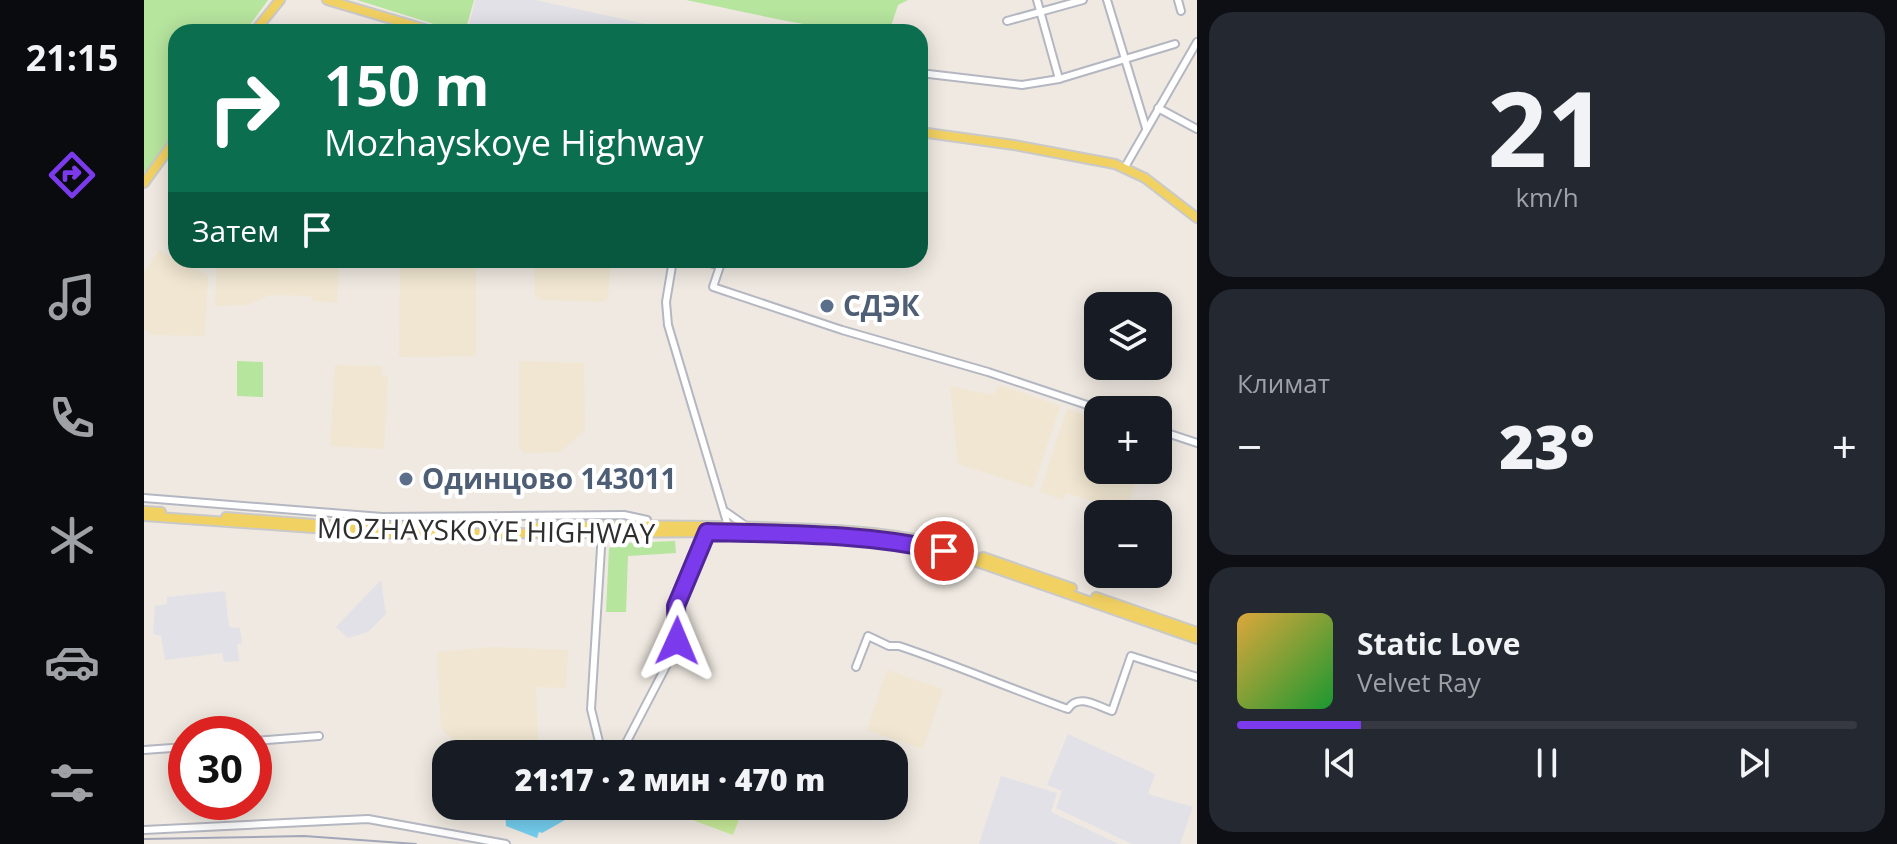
<!DOCTYPE html>
<html lang="ru">
<meta charset="utf-8">
<style>
:root{--surface:#171b24;--page:#242831;--text:#f1f3f6;--muted:#9ea1a6;--line:#363941;--accent:#7c3aed}
body{margin:0;font-family:"Open Sans",sans-serif;background:var(--page);color:var(--text);height:100vh;display:flex;flex-direction:column;font-size:30px;white-space:nowrap}
*{box-sizing:border-box;margin:0}
p{font-size:26px;color:var(--muted)}
.icon{flex:none;width:44px;height:44px;fill:none;stroke:currentColor;stroke-width:2;stroke-linecap:round;stroke-linejoin:round}
.map{position:relative;flex:1;overflow:hidden}
.details{display:flex;flex-direction:column;gap:12px;padding:12px;background:#0d0f14;width:700px}
.details>*{flex:none}
.banner{position:absolute;left:24px;top:24px;width:760px;height:244px;border-radius:24px;box-shadow:0 4px 20px #0003;background:#0b6e4f;color:#fff;overflow:hidden}
.controls{position:absolute;left:940px;top:292px;display:grid;gap:16px}
.controls a{display:grid;place-items:center;width:88px;height:88px;border-radius:16px;background:var(--surface);box-shadow:0 4px 20px #0003;font-size:40px}
.speed{position:absolute;left:24px;top:716px;display:flex;gap:16px;font-size:40px;font-weight:700;text-align:center}
.speed>*{display:grid;place-content:center;width:104px;height:104px;border-radius:50%;background:var(--surface);box-shadow:0 4px 20px #0003;line-height:1}
.speed .limit{border:12px solid #d22;background:#fff;color:#111}
.pin{position:absolute;display:grid;place-items:center;width:68px;height:68px;color:#fff;margin:-34px;border:4px solid #fff;border-radius:50%;box-shadow:0 2px 8px #0007}
.me{position:absolute;width:88px;margin:-44px;rotate:1deg;stroke-linejoin:round;filter:drop-shadow(0 0 6px #0008)}
.turn{display:flex;align-items:center;gap:28px;height:168px;padding:0 24px;font-size:36px}
.turn .icon{width:104px;height:104px;stroke-width:2.5}
.turn b{display:block;font-size:56px;line-height:68px}
.then{display:flex;align-items:center;height:76px;padding:0 24px;background:#0003;gap:16px;font-size:30px}
.big{font-size:60px;font-weight:800;line-height:1.1}
.details .widget{flex:1;display:flex;flex-direction:column;justify-content:center;gap:12px;min-width:0;padding:0 28px;border-radius:24px;background:var(--page)}
.details .dial{align-items:center;gap:0}
.dial b{font-size:104px;line-height:1}
.song{display:flex;align-items:center;gap:24px}
.cover{width:96px;height:96px;border-radius:12px;background:linear-gradient(135deg,hsl(40 70% 55%),hsl(130 70% 35%))}
.played{height:8px;border-radius:4px;background:linear-gradient(90deg,var(--accent) 20%,var(--line) 20%)}
.keys{display:flex;justify-content:space-around;direction:ltr}
.heat{display:flex;justify-content:space-between;align-items:center;font-size:44px;direction:ltr}
.trip{position:absolute;left:288px;top:740px;width:476px;height:80px;border-radius:24px;background:var(--surface);box-shadow:0 4px 20px #0003;font-weight:800;line-height:80px;text-align:center}
main{display:flex;flex:1;min-height:0}
.menu{display:flex;flex-direction:column;width:144px;justify-content:space-around;align-items:center;background:#090b0e;color:var(--muted)}
.menu .icon{width:56px;height:56px}
.menu .current{color:var(--accent)}
.menu b{font-size:36px;color:var(--text)}
.map>svg:first-child{display:block}
.industrial{fill:#e3e1e8}
.education{fill:#f0e6d1}
.green{fill:#b6e59e}
.pitch{fill:#c9ec9a}
.water{fill:#75cff0}
.lines{fill:none;stroke-linecap:round;stroke-linejoin:round}
.minor-casing{stroke:#b4b7c1;stroke-width:10}
.major-casing{stroke:#c9c9c9;stroke-width:12}
.minor{stroke:#fff;stroke-width:6}
.major{stroke:#f2d163;stroke-width:8}
.rail{stroke:#a3a6b8;stroke-width:2}
.route-casing{stroke:#51269a;stroke-width:20}
.route{stroke:#7c3aed;stroke-width:14}
.service-dot{fill:#5c6f8a;stroke:#fff;stroke-width:3}
.labels{text-anchor:middle;stroke-width:8;stroke-linejoin:round;paint-order:stroke}
.service-label{font-size:28px;font-weight:bold;fill:#4e5e75;stroke:#fff;text-anchor:start}
.street-label{font-size:28px;fill:#2e2e2e;stroke:#fff}
</style>
<main>
<nav class="menu">
<b>21:15</b>
<svg class="icon current" aria-label="directions" viewBox="0 0 24 24"><path d="M12 3l9 9-9 9-9-9zM9 14v-3h6M13 9l2 2-2 2"/></svg>
<svg class="icon" aria-label="music" viewBox="0 0 24 24"><path d="M9 18V5l10-2v13"/><circle cx="6" cy="18" r="3"/><circle cx="16" cy="16" r="3"/></svg>
<svg class="icon" aria-label="phone" viewBox="0 0 24 24"><path d="M5 4h4l2 5-3 2q2 4 5 5l2-3 5 2v4C11 20 4 13 5 4z"/></svg>
<svg class="icon" aria-label="climate" viewBox="0 0 24 24"><path d="M12 3v18M4 7l16 10M4 17L20 7"/></svg>
<svg class="icon" aria-label="car" viewBox="0 0 24 24"><path d="M5 17H2v-5l4-1 3-4h7l3 4 3 1v5h-3M9 17h6M6 11h13"/><circle cx="7" cy="17" r="2"/><circle cx="17" cy="17" r="2"/></svg>
<svg class="icon" aria-label="filters" viewBox="0 0 24 24"><path d="M4 7h16M4 17h16"/><circle cx="9" cy="7" r="2"/><circle cx="15" cy="17" r="2"/></svg>
</nav>
<div class="map">
<svg width="1053" height="844" viewBox="0 0 1053 844">
<rect width="100%" height="100%" fill="#efe9e1"/>
<g class="industrial">
<polygon points="331,0 391,0 520,28 519,32 348,32 325,27"/>
<polygon points="237,580 242,614 224,632 204,638 192,627"/>
<polygon points="81,591 85,627 96,628 98,643 93,644 95,661 80,662 78,653 21,660 17,636 9,634 11,606 23,604 23,597"/>
<polygon points="924,734 1011,774 1004,794 1049,807 1036,844 988,844 912,808 918,791 903,785"/>
<polygon points="857,776 913,793 907,812 975,844 835,844"/>
</g>
<g class="education">
<polygon points="15,250 64,276 61,336 9,335 0,329 0,273"/>
<polygon points="73,260 195,260 193,303 169,301 168,296 126,295 103,305 71,306"/>
<polygon points="256,260 332,260 332,356 255,357"/>
<polygon points="390,260 474,260 466,270 464,298 459,302 397,300 391,295"/>
<polygon points="375,361 440,363 441,430 416,452 380,453 375,447"/>
<polygon points="191,365 238,366 238,376 244,377 240,449 186,446"/>
<polygon points="855,385 916,406 889,488 814,464 806,386 849,395"/>
<polygon points="923,409 954,419 954,470 996,470 982,511 922,493 919,500 896,492"/>
<polygon points="350,647 424,650 422,688 392,687 394,742 310,741 297,728 293,652"/>
<polygon points="743,670 799,689 779,749 723,730"/>
</g>
<g class="green">
<polygon points="0,0 124,0 101,32 32,32 32,132 3,174 0,171"/>
<polygon points="213,0 330,0 321,32 315,32"/>
<path d="M542,0H764L754,5L745,32C676,32 609,13 542,0Z"/>
<polygon points="93,361 119,362 119,397 93,396"/>
<polygon points="531,541 532,553 484,556 482,612 462,612 465,548 483,543"/>
</g>
<polygon class="pitch" points="525,806 600,806 589,835 524,811"/>
<polygon class="water" points="414,806 421,820 398,833 395,832 393,838 362,826 361,809"/>
<g class="lines">
<defs>
<g id="minor">
<polyline points="893,0 915,79"/>
<polyline points="963,0 1002,128"/>
<polyline points="1034,0 1037,11"/>
<polyline points="863,21 939,0"/>
<polyline points="776,73 878,85 915,79 1031,44"/>
<polyline points="1014,108 1053,129"/>
<polyline points="981,167 1053,42"/>
<polyline points="529,260 522,302 524,325 585,529"/>
<polyline points="556,260 576,266 569,287 698,330 844,372 958,410"/>
<polyline points="1014,430 1053,443"/>
<polyline points="0,498 238,517 480,515 503,520 503,525"/>
<polyline points="582,512 602,526"/>
<polyline points="458,532 447,709 458,754"/>
<path d="M712,667L724,636L745,646H755C812,665 867,689 924,709C934,693 953,706 968,711L987,656L1053,677"/>
<polyline points="110,741 175,736"/>
<polyline points="0,750 42,747"/>
<polyline points="464,754 477,750 481,745 530,651 533,641 532,606 563,532"/>
<polyline points="0,830 224,819 362,844"/>
</g>
<g id="major">
<polyline points="183,0 291,32"/>
<polyline points="110,32 136,0"/>
<polyline points="776,132 870,145 971,164 1001,178 1053,218"/>
<polyline points="0,183 32,139"/>
<polyline points="0,511 17,512"/>
<polyline points="0,516 253,534 603,532 688,535 751,541 813,555 1053,639"/>
<polyline points="82,517 182,525 312,529"/>
<path d="M394,527C477,525 560,524 644,528C702,530 761,532 818,551"/>
<polyline points="839,557 928,588"/>
<polyline points="952,597 1053,632"/>
</g>
</defs>
<use href="#minor" class="minor-casing"/>
<use href="#major" class="major-casing"/>
<use href="#minor" class="minor"/>
<use href="#major" class="major"/>
<polyline class="rail" points="0,839 160,836 272,844"/>
</g>
<g class="lines">
<defs>
<path id="route" d="M533,641L532,606L563,532C642,534 722,533 800,551"/>
</defs>
<use href="#route" class="route-casing"/>
<use href="#route" class="route"/>
</g>
<g class="service-dot">
<circle cx="683" cy="306" r="8"/>
<circle cx="262" cy="479" r="8"/>
</g>
<g class="labels">
<g class="service-label">
<text x="699" y="316">СДЭК</text>
<text x="278" y="489">Одинцово 143011</text>
</g>
<g class="street-label">
<text transform="translate(342 531) rotate(1)" y="10">MOZHAYSKOYE HIGHWAY</text>
</g>
</g>
</svg>
<div class="controls">
<a><svg class="icon" aria-label="layers" viewBox="0 0 24 24"><path d="M12 4l9 5-9 5-9-5zM3 14l9 5 9-5"/></svg></a>
<a>+</a>
<a>−</a>
</div>
<div class="speed"><div class="limit">30</div></div>
<div class="pin" style="left:800px;top:551px;background:#d93025"><svg class="icon" aria-label="arrive" viewBox="0 0 24 24"><path d="M6 21V4h12l-3 4 3 4H6"/></svg></div>
<svg class="me" style="left:533px;top:641px" viewBox="-20 -20 40 40"><path d="M0-17L14 15 0 8-14 15z" fill="#7c3aed" stroke="#fff" stroke-width="4"/></svg>
<div class="trip">21:17 · 2 мин · 470 m</div>
<div class="banner">
<div class="turn"><svg class="icon" aria-label="right" viewBox="0 0 24 24"><path d="M7 20v-9h11M14 6l5 5-5 5"/></svg><div><b>150 m</b>Mozhayskoye Highway</div></div>
<div class="then">Затем<svg class="icon" aria-label="arrive" viewBox="0 0 24 24"><path d="M6 21V4h12l-3 4 3 4H6"/></svg></div>
</div>
</div>
<section class="details">
<div class="widget dial"><b>21</b><p>km/h</p></div>
<div class="widget"><p>Климат</p>
<div class="heat"><a>−</a><b class="big">23°</b><a>+</a></div>
</div>
<div class="widget">
<div class="song"><i class="cover"></i><div><b>Static Love</b><p>Velvet Ray</p></div></div>
<div class="played"></div>
<div class="keys"><svg class="icon" aria-label="previous" viewBox="0 0 24 24"><path d="M18 5L8 12l10 7zM5 5v14"/></svg><svg class="icon" aria-label="pause" viewBox="0 0 24 24"><path d="M8 5v14M16 5v14"/></svg><svg class="icon" aria-label="next" viewBox="0 0 24 24"><path d="M6 5l10 7-10 7zM19 5v14"/></svg></div>
</div>
</section>
</main>
